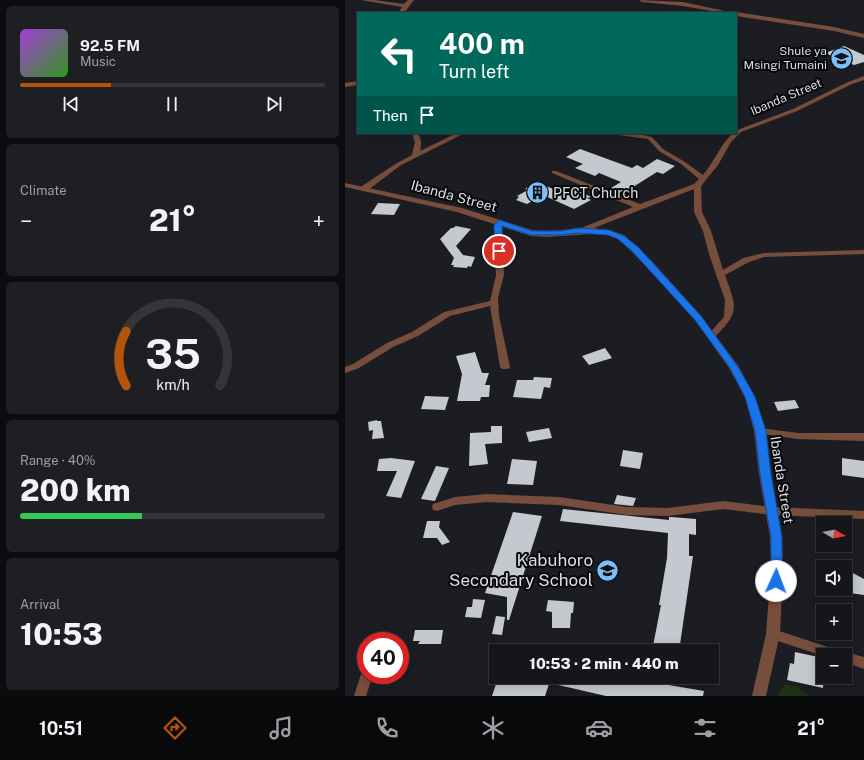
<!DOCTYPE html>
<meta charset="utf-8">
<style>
:root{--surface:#15161a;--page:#1e1f23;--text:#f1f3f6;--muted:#9d9fa2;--line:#343539;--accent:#b45309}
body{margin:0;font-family:"Public Sans",sans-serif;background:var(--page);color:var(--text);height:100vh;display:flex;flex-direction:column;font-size:15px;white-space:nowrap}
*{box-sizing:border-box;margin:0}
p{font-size:13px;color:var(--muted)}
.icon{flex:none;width:22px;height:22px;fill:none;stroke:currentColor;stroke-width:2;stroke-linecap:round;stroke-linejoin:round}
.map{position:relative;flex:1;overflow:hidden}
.details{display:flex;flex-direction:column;gap:6px;padding:6px;background:#0c0c0e;width:345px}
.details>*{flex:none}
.top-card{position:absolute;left:12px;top:12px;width:380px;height:122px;border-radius:0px;box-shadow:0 2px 10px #0003,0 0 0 1px var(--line);background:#00695c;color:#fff;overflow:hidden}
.needle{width:26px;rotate:100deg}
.buttons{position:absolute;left:471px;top:516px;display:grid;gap:8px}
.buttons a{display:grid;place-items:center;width:36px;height:36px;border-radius:0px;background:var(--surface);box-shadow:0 2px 10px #0003,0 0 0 1px var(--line);font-size:20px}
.speed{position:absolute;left:12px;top:632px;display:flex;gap:8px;font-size:20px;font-weight:700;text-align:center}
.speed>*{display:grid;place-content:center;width:52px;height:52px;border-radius:50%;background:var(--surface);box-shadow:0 2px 10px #0003,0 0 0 1px var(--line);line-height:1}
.speed .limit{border:6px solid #d22;background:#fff;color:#111}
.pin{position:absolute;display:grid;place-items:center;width:34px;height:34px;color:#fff;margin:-17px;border:2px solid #fff;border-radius:50%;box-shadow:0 1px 4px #0007}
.me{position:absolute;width:44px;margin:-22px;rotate:2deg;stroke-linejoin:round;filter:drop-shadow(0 0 3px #0008)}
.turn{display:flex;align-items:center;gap:14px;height:84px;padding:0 16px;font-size:18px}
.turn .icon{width:52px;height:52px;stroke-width:2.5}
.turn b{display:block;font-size:28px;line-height:34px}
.then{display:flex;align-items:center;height:38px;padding:0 16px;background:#0003;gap:8px;font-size:15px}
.big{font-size:30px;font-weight:800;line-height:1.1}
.details .card{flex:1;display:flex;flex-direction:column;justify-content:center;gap:6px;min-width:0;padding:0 14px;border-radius:6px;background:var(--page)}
.details .dial{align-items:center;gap:0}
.dial svg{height:104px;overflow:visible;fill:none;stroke:var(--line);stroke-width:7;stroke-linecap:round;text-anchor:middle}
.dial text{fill:var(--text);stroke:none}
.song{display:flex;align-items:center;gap:12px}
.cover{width:48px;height:48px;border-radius:6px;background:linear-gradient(135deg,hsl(280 70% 55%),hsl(110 70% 35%))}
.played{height:4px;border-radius:2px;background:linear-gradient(90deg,var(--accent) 30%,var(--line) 30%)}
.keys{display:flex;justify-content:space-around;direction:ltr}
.heat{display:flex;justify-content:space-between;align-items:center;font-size:22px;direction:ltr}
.charge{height:6px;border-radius:3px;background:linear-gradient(90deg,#34c759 40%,var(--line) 0)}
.trip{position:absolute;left:144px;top:644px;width:230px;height:40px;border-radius:0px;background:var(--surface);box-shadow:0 2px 10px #0003,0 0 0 1px var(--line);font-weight:800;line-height:40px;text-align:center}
.tab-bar{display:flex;height:64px;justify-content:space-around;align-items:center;background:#08090a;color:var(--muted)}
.tab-bar .icon{width:28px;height:28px}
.tab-bar .active{color:var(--accent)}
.tab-bar b{font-size:18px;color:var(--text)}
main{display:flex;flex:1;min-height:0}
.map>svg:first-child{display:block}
.green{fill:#1b3313}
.building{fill:#c6c8d0}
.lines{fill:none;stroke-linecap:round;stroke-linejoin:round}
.minor{fill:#774e3b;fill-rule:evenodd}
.tertiary{fill:#774e3b;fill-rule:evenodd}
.route{fill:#1a73e8;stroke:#114b97}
.labels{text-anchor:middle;stroke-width:4;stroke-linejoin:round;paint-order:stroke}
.far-poi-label{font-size:12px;fill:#dddee2;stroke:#07080a;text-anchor:end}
.far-street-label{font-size:12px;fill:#dddee2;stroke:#07080a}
.poi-label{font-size:14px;fill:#dddee2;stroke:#07080a;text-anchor:start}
.street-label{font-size:14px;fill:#dddee2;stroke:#07080a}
.near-poi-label{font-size:17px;fill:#dddee2;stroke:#07080a;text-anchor:end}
</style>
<main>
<section class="details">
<div class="card">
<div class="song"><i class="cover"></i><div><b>92.5 FM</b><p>Music</p></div></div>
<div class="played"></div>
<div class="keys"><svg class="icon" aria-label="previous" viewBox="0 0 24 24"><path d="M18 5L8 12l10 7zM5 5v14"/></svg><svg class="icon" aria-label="pause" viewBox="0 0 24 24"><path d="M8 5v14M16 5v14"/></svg><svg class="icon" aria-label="next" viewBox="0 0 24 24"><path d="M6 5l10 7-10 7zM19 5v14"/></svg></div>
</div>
<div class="card"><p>Climate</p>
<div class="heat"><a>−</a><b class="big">21°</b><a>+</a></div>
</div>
<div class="card dial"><svg viewBox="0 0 100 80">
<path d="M14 69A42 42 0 1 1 86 69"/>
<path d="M14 69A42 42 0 0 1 14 27" stroke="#b45309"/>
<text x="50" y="56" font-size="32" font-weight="700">35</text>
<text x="50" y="72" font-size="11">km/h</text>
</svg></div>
<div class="card"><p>Range · 40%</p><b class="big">200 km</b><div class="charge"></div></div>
<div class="card"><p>Arrival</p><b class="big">10:53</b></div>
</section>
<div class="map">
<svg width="519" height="696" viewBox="0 0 519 696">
<rect width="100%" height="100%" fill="#1c1d23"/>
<polygon class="green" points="440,684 451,686 464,696 432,696"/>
<g class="building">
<polygon points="499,46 519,55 519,62 509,65 480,53"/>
<polygon points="235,149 287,168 292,165 298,168 312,159 330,166 318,174 312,172 280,192 276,193 266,188 276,182 254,173 250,176 230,168 238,164 221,157"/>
<polygon points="190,182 219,193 223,193 229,188 246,197 242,198 246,200 229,209 198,195 182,204 171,200 174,197 172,196 183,190 180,189"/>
<polygon points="33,203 55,204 49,215 26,214"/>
<polygon points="111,226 126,229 111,246 118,255 130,257 126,267 123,266 122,268 108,267 109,265 106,265 109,258 95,239 106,228 108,228"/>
<polygon points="260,348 267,358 244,365 237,356"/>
<polygon points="130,352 137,373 144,373 140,385 145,385 144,397 136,397 135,401 112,401 117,374 111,356"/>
<polygon points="189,377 207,378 205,388 199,387 196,399 168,397 172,380 188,380"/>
<polygon points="80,396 104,397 100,410 76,409"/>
<polygon points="450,400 454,408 433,411 429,402"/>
<polygon points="32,420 32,421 36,421 39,438 27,439 28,430 24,431 23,422"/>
<polygon points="146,426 157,426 157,443 140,444 143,464 124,466 125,433 146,432"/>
<polygon points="204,428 207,438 184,442 181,432"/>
<polygon points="278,450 298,453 295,469 275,466"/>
<polygon points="46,458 70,461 56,498 41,496 52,471 32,471 34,459"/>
<polygon points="497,458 519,461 519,478 497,475"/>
<polygon points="167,459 192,461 188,485 162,484"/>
<polygon points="91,466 104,468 90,501 76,499"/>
<polygon points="272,495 291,498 288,506 269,504"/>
<polygon points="218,509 324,520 324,517 326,517 351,519 351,535 344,534 344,556 348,556 334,651 307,651 316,605 314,605 322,558 323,533 215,521"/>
<polygon points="168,512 197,516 164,620 162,620 162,597 140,593"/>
<polygon points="82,521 95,521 94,527 105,542 97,545 92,538 78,538"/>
<polygon points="504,571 519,579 519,595 505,593"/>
<polygon points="128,599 140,600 136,618 120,617 122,607 127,607"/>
<polygon points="203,600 229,602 228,613 226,613 225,628 207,628 207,612 201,611"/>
<polygon points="151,616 160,617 157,635 147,634"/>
<polygon points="70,630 98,630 96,644 73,644 75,641 68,641"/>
<polygon points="450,652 478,658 478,677 479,677 478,688 442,680 445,663 449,664"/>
<polygon points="167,677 204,684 200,696 147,696 153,678 165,680"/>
<polygon points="211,677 289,677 288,679 359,691 358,696 261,696 209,684"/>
</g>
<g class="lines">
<g class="minor">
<polygon points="16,0 29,0 59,4 63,0 69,0 59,13 53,13 57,7"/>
<polygon points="294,0 338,2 389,13 378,13 338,6 297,2"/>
<polygon points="391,12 489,27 519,34 519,38 489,31 391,16 391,13 389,13"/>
<path d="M519,76V80L507,84L452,111L396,132L386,142L373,165L356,186L357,212L366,231L378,270L398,258L419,253L519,250V254L419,257L404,262L380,275C392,309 395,311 369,338H363L362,336L379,317L380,300L364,254L358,231L349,212V189L236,233H230L229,231L288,207L207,173V171H211L295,204L349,184L354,179L336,164L314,151L303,139L273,135L270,133H289L307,137L318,149L340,162L358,175C369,162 375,145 388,133H391L392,130L448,109L503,82Z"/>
<polygon points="13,81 13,85 0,87 0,83"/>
<path d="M67,133H73C76,139 77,144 75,151L112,133H120L56,165L23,190H17V186L52,163L67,155L70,142Z"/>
<polygon points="152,221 158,221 159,223 157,225 159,275 153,298 154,316 165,367 163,369 157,369 155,367 145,306 105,316 73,336 48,347 14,368 0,373 0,367 8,364 42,343 67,332 99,312 145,301 151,275 149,225"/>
<polygon points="415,428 453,433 519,433 519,441 453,439 411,433 410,431 411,429"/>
<polygon points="142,494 214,497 282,507 323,508 378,501 427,507 519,511 519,519 427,515 378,509 323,516 282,515 214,505 142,502 110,505 92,511 88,510 87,507 88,504 110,497"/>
<polygon points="428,629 498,652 500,652 519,657 519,669 500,662 500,655 478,656 424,638 422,634 424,630"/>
<polygon points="21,670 21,675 28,675 21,696 9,696 17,671"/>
</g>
<polygon class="tertiary" points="0,183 117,208 187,230 201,231 248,228 264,230 279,235 306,260 356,316 394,367 410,397 421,431 426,474 437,537 438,568 435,634 421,696 407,696 421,634 426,568 425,537 414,474 409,431 400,397 384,368 350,320 300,264 273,239 263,235 248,234 201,237 186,236 112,212 0,187"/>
</g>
<polygon class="route" points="155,220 187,231 216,231 233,228 264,230 279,236 293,247 356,316 393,367 410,397 421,431 426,474 437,537 437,581 436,584 431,586 427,584 426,581 426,537 415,474 410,431 400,397 385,368 350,320 287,251 273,239 263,235 233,233 216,235 186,235 157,226 158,251 154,253 150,251 149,225"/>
<defs>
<symbol id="school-disc" viewBox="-11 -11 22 22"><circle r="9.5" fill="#7bbef8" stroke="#07080a"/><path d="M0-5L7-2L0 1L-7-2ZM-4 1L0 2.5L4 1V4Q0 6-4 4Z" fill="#111"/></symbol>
<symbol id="building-disc" viewBox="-11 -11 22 22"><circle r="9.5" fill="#7bbef8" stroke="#07080a"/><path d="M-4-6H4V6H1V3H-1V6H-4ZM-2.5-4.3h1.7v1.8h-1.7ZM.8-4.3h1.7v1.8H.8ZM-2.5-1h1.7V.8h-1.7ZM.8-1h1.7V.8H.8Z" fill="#111"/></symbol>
</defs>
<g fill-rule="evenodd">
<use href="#school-disc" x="484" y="46" width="25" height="25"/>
<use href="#building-disc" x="180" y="180" width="25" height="25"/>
<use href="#school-disc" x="250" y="558" width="25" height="25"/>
</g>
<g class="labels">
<g class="far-poi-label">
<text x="482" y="55">Shule ya<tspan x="482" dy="14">Msingi Tumaini</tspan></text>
</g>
<g class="far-street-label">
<text transform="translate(441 97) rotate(-23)" y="4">Ibanda Street</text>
</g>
<g class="poi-label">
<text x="208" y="198">PFCT Church</text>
</g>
<g class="street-label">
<text transform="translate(109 196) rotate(15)" y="5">Ibanda Street</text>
<text transform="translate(437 480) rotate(81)" y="5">Ibanda Street</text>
</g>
<g class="near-poi-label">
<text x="248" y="566">Kabuhoro<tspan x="248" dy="20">Secondary School</tspan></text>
</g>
</g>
</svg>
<div class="buttons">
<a><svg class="needle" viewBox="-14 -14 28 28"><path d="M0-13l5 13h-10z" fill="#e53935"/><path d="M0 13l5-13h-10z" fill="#9d9fa2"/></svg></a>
<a><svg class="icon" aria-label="sound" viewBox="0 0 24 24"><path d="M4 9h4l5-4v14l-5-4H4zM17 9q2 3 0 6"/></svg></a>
<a>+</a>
<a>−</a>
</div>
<div class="speed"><div class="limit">40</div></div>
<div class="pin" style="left:154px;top:251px;background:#d93025"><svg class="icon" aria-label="arrive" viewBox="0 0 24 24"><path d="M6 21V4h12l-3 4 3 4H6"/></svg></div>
<svg class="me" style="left:431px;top:581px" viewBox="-20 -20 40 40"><circle r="19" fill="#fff"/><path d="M0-13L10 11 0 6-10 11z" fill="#1a73e8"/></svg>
<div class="trip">10:53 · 2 min · 440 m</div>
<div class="top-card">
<div class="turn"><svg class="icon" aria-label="left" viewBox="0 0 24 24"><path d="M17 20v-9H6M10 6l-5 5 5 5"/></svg><div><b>400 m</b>Turn left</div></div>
<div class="then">Then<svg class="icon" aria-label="arrive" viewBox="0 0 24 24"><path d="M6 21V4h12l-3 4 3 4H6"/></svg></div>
</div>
</div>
</main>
<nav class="tab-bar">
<b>10:51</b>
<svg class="icon active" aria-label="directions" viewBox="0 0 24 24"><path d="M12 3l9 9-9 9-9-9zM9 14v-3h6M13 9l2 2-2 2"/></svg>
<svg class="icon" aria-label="music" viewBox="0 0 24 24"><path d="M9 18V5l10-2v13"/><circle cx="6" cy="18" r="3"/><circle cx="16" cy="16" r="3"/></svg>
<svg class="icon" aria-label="phone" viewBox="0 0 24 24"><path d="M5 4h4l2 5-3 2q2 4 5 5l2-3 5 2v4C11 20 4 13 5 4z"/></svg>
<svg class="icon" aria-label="climate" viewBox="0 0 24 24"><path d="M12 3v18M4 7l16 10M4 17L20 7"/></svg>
<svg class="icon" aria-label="car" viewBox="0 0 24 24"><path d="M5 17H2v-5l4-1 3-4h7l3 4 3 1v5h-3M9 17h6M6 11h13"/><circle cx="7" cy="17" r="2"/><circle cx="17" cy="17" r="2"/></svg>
<svg class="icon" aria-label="filters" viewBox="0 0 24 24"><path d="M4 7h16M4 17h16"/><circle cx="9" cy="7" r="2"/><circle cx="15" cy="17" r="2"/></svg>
<b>21°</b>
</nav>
